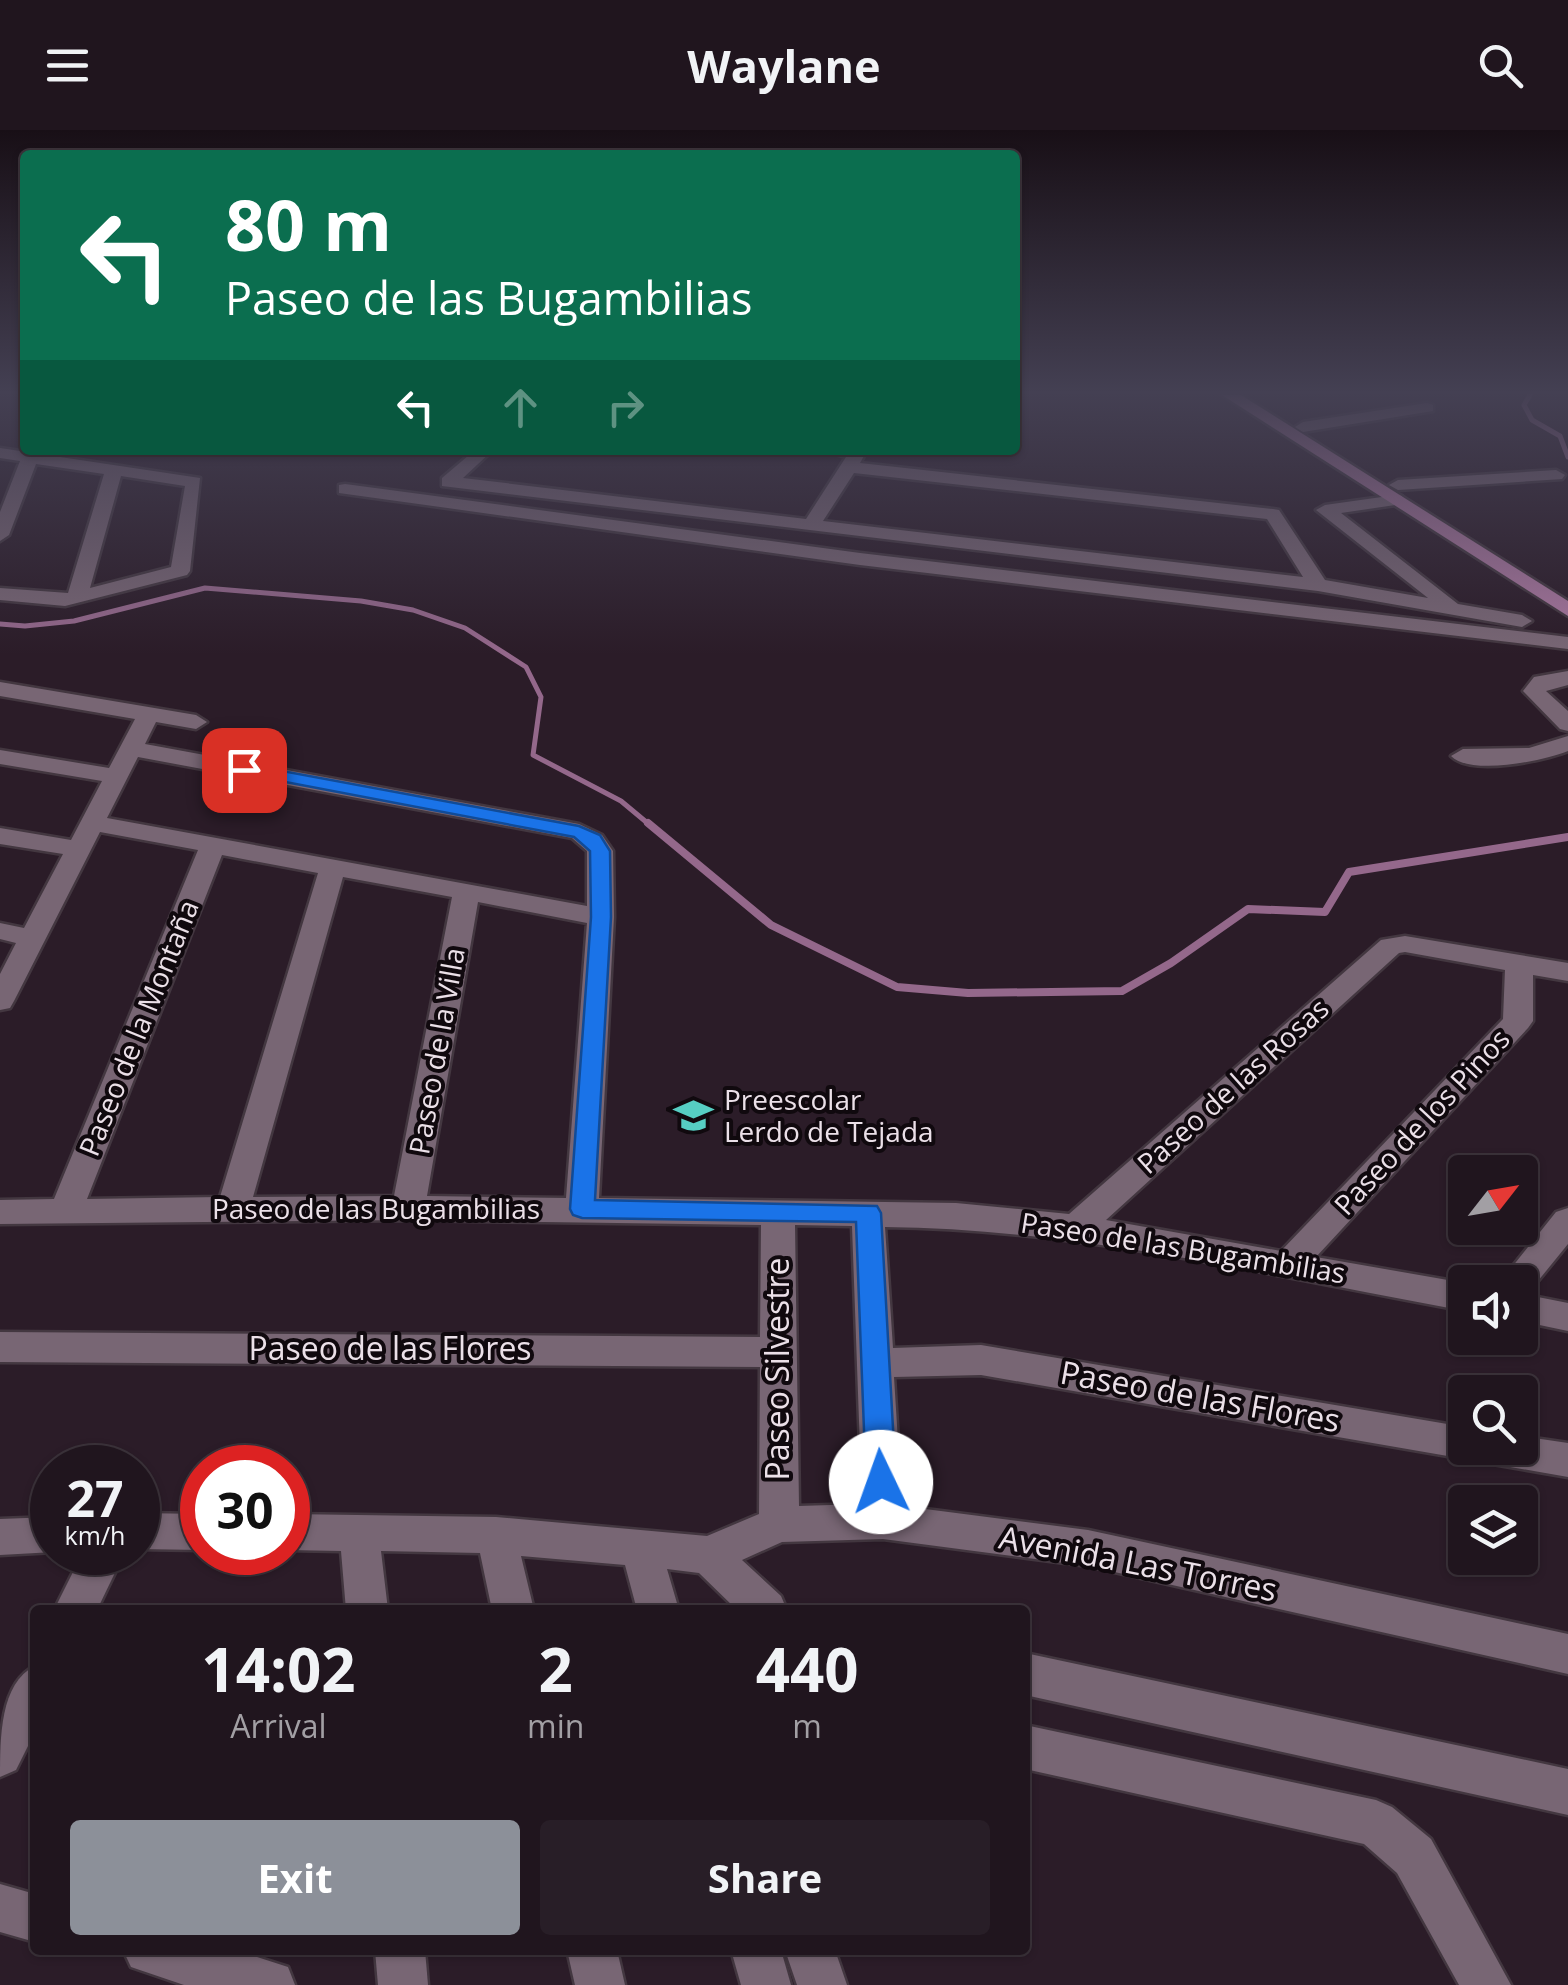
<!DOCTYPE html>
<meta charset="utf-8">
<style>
body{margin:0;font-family:"Open Sans",sans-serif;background:#281e27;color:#f1f3f6;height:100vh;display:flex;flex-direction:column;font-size:38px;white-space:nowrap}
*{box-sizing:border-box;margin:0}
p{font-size:32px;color:#a29fa4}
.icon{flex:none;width:55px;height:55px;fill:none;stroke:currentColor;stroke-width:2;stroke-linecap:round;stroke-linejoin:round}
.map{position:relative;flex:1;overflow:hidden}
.sheet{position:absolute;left:30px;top:1475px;width:1000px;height:350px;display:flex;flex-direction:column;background:#20151e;border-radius:10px;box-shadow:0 2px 8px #0004,0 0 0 2px #3d343c}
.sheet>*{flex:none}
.guide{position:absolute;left:20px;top:20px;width:1000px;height:305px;border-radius:10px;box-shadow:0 2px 8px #0004,0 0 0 2px #3d343c;background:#0b6e4f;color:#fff;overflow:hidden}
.needle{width:65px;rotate:59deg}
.buttons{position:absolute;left:1448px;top:1025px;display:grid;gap:20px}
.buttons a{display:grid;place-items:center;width:90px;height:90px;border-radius:10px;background:#20151e;box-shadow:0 2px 8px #0004,0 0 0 2px #3d343c;font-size:50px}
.speed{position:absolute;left:30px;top:1315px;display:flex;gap:20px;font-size:50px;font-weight:700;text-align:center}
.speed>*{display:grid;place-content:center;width:130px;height:130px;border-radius:50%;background:#20151e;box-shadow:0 2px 8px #0004,0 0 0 2px #3d343c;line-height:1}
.speed small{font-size:25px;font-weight:400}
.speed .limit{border:15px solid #d22;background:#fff;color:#111}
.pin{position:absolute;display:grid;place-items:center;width:85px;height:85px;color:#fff;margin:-42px;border-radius:20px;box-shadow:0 5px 15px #0006}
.me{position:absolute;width:110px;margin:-55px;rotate:357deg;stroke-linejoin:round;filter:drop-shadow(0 0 8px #0008)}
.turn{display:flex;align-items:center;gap:35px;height:210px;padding:0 40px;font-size:45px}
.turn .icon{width:130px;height:130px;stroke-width:2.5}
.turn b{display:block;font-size:70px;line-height:85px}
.lanes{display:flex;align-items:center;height:95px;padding:0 40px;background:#0003;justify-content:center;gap:50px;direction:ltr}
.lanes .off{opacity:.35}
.eta{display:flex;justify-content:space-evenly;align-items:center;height:170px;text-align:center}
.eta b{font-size:60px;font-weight:700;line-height:70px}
.primary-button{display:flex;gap:20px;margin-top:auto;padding:20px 40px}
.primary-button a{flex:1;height:115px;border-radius:10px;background:#8c9099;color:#fff;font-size:40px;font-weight:700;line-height:115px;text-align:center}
.primary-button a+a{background:#281e27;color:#f1f3f6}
header{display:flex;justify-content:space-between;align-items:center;height:130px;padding:0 40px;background:#20151e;font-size:45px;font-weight:700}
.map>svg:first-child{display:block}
</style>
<header><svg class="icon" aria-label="menu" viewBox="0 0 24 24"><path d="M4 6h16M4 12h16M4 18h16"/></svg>Waylane<svg class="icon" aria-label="search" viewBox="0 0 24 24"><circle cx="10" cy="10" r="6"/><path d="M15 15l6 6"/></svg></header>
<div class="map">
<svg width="1568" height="1855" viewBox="0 0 1568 1855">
<rect width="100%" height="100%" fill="#2b1c28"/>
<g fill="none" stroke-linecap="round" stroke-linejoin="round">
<g stroke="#94688b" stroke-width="5">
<polyline points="1530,265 1524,275 1532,290 1560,306 1568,327"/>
<polyline points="0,494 25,496 74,491 205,458 361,471 413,480 465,498 526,537 541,567 533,625 621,671 651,696"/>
</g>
<polyline stroke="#94688b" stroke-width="8" points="648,693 771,795 897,857 968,863 1122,861 1171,833 1248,779 1325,782 1349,742 1568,707"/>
<defs>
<g id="minor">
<polygon points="1427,273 1433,275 1433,281 1303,302 1295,297 1303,292"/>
<path d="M0,318L200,348L190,441L187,445L65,476L0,470V458L68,463L104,344L36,334L9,405L0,411V382L20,331L0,328ZM121,346L185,356L171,437L90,458Z"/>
<path d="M475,320H493L463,348L806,389L846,327L822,320H863L865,324L860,333L1273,379L1279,380L1325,450L1428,468L1316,380L1325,375L1396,365L1402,366V374L1341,383L1458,474L1522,485L1532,491L1522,497L1318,461L442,356V348ZM854,343L1267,389L1303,447L823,391Z"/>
<polygon points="1556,340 1565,345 1562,349 1398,360 1389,355 1398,350"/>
<polygon points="345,354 860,423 1568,507 1568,519 860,435 339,363 339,355"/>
<polygon points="1568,541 1568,555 1546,561 1568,581 1568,601 1560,599 1523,561 1534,547"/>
<path d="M0,552L196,585L207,592L196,599L156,592L145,614L579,694L602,705L613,721L614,787L599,1068L956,1073L1069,1084L1381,810L1405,806L1568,833V851L1533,845V891L1528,898L1316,1127L1465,1153V1181C1273,1146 1081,1099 885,1097L893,1218L981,1215L1465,1297V1318H1520V1306L1568,1313V1347L1493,1334L1477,1325L1465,1329L981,1245L894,1247L902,1376L1088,1400L1568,1504V1544L1088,1436L883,1409L782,1412L742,1430L781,1466L787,1480H737L699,1443L667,1439L679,1480H637L625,1435L521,1426L534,1480H492L480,1423L381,1421L388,1480H346L341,1421L288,1420V1384L496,1387L707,1406L759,1384L760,1237L0,1232V1202L760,1207L761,1095L408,1090L0,1094V1070L54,1069L198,720L100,702L14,871L10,878L0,880V844L16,813L0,809V793L24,798L63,724L0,714V698L71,710L102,651L0,634V620L109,638L135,589L0,566ZM138,627L572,708L587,721V776L107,688ZM222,725L318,743L220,1067L87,1069ZM343,747L452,767L394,1066L253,1067ZM478,772L587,793L566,1068L427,1066ZM1405,822L1505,840L1503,889L1281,1121L1106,1090L1399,823ZM795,1095L852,1096L862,1374L799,1376Z"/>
<path d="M1568,606V621C1543,631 1471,646 1451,626L1463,619L1529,618Z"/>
<polygon points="1568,1078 1568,1114 1529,1162 1523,1164 1568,1173 1568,1201 1520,1191 1520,1152 1500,1152 1556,1082"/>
<polygon points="138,1383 202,1384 202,1420 138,1419"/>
<polygon points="52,1387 54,1422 0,1425 0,1389"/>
<polygon points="83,1422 125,1422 97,1480 54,1480"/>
<polygon points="1025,1523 1568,1639 1568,1685 1025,1565"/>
<path d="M35,1536V1602L16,1640L0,1647C0,1608 0,1553 35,1536Z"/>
<polygon points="1025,1595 1376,1670 1392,1677 1431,1709 1511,1855 1459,1855 1397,1743 1364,1714 1025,1639"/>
<polygon points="0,1754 35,1764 35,1812 0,1802"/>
<polygon points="123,1820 235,1820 288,1837 295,1855 184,1855 131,1837"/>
<polygon points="375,1820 425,1820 428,1855 378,1855"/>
<polygon points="567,1820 617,1820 625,1855 575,1855"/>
<polygon points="731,1820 781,1820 791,1855 741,1855"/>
<polygon points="785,1820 835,1820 847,1855 797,1855"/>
</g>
<polygon id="major" points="1222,265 1241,265 1568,471 1568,486"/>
</defs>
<use href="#minor" stroke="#433740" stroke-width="5"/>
<use href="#major" stroke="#433740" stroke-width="5"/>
<use href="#minor" fill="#786674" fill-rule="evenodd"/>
<use href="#major" fill="#a7769d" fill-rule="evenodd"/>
</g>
<linearGradient id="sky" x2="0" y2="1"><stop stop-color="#180f16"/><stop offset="0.5" stop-color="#444053"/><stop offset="1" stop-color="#444053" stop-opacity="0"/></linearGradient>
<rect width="1568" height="525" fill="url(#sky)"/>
<polygon fill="#1a73e8" stroke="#114b97" stroke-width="2.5" points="244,634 579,696 600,705 610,721 611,787 595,1070 877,1076 881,1083 896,1352 891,1361 881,1364 870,1361 866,1352 856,1092 582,1088 573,1085 570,1079 591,787 590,721 574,707 238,643 238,636"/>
<defs>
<symbol id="school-bare" viewBox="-9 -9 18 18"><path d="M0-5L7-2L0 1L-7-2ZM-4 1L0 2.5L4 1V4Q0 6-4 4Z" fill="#56cec3" stroke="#10090e" stroke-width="2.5" paint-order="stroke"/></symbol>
</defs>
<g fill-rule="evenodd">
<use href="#school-bare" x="666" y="958" width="55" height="55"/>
</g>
<g text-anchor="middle" stroke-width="8" stroke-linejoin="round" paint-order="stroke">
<g font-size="28" fill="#ebe0e8" stroke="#10090e">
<text transform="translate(139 898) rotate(-68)" y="10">Paseo de la Montaña</text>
<text transform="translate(437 921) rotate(-80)" y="10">Paseo de la Villa</text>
<text transform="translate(1233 956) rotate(-42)" y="10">Paseo de las Rosas</text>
<text transform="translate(1422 992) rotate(-47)" y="10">Paseo de los Pinos</text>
<text x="376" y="1089">Paseo de las Bugambilias</text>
<text transform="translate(1183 1118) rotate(9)" y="10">Paseo de las Bugambilias</text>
</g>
<g font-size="28" fill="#ebe0e8" stroke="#10090e" text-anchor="start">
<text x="724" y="980">Preescolar<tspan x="724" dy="32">Lerdo de Tejada</tspan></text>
</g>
<g font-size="32" fill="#ebe0e8" stroke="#10090e">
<text x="390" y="1230">Paseo de las Flores</text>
<text transform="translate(778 1239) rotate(-90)" y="11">Paseo Silvestre</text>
<text transform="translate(1200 1267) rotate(10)" y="11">Paseo de las Flores</text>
<text transform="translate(1138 1434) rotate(11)" y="11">Avenida Las Torres</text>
</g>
</g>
</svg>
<div class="buttons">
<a><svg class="needle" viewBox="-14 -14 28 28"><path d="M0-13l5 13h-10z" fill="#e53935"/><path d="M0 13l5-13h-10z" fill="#a29fa4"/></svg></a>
<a><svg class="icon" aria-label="sound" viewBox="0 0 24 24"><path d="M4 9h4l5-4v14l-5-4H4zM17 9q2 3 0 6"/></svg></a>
<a><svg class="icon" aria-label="search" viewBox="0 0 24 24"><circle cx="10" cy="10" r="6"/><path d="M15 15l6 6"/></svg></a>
<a><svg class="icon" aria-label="layers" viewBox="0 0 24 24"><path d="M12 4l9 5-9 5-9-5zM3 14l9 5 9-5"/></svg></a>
</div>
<div class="speed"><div>27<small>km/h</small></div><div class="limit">30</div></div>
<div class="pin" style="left:244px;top:640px;background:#d93025"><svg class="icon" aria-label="arrive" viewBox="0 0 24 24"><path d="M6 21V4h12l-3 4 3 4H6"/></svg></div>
<svg class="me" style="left:881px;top:1352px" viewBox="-20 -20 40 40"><circle r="19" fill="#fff"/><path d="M0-13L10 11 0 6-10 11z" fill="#1a73e8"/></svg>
<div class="guide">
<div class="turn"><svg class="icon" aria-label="left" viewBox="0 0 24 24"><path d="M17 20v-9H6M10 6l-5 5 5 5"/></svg><div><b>80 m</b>Paseo de las Bugambilias</div></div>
<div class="lanes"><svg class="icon" aria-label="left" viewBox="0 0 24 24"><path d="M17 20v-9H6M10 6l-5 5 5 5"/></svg><svg class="icon off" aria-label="ahead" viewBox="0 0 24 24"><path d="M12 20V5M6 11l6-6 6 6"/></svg><svg class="icon off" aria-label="right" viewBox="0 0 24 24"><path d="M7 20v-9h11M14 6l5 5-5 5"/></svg></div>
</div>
<section class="sheet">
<div class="eta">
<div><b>14:02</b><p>Arrival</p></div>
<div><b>2</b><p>min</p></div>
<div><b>440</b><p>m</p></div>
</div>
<div class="primary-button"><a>Exit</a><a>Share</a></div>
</section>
</div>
